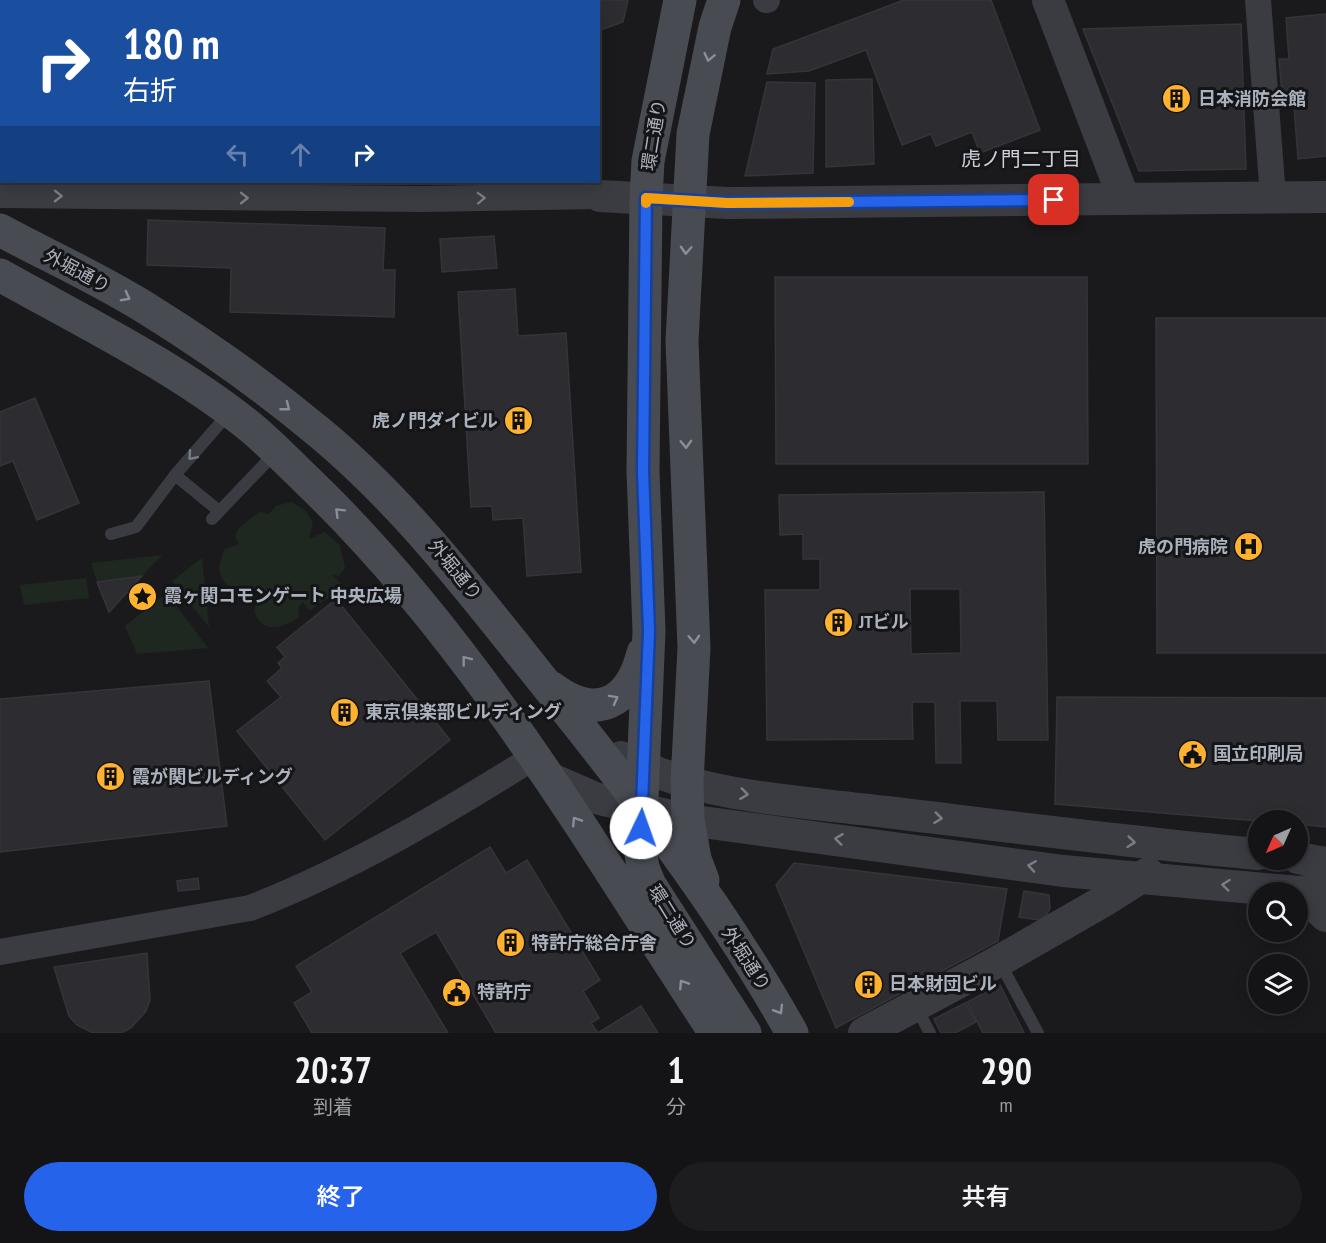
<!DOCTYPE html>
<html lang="ja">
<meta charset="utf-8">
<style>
body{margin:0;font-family:"PT Sans Narrow","Noto Sans JP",sans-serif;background:#1d1d1f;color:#f1f3f6;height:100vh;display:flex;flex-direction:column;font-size:22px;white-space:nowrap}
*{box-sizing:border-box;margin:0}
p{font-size:20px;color:#9d9ea1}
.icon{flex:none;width:33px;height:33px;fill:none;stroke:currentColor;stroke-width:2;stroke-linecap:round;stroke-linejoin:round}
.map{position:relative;height:1033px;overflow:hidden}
.details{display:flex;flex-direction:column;background:#141416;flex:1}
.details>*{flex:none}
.top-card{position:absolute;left:0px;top:0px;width:600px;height:183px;box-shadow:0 3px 15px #0003,0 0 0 2px #333335;background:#1a4fa0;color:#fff;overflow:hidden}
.needle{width:39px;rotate:225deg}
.buttons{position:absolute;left:1248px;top:810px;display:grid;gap:12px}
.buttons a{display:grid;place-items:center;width:60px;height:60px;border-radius:50%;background:#141416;box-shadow:0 3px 15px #0003,0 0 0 2px #333335;font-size:30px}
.pin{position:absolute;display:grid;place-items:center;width:51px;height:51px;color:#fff;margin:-26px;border-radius:12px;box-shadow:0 3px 9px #0006}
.me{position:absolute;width:66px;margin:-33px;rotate:3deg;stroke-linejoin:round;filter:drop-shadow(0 0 4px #0008)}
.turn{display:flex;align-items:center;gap:21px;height:126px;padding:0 24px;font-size:27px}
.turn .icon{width:78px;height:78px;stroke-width:2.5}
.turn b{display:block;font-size:42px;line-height:51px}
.lanes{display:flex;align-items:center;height:57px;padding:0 24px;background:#0003;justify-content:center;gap:30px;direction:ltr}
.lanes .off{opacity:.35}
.eta{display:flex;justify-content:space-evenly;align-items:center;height:102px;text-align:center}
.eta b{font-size:36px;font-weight:600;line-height:42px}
.primary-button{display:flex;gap:12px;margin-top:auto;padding:12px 24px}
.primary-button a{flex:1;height:69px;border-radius:36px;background:#2563eb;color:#fff;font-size:24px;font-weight:600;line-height:69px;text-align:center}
.primary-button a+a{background:#1d1d1f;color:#f1f3f6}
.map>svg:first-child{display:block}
</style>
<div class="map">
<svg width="1326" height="1033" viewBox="0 0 1326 1033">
<rect width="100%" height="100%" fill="#1a1a1d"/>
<g fill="#1f2820">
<path d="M291,502L305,510L313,522L309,539L325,532L340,545L345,568L339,576L332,575L340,583L339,590C330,598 319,602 310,611L303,602L299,606L298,618C281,629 261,634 254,610L261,594L227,585C216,573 219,563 225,549L239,544L235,537C238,525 250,519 260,512L269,514L276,506Z"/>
<polygon points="162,555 142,576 97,582 91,563"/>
<polygon points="202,558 209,627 172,581"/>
<polygon points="86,578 89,598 24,605 20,585"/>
<polygon points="167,593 208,648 137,654 125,626"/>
</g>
<g fill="#2d2d31" stroke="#343439" stroke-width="1.5" fill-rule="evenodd">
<polygon points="32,0 159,0 158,2"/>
<polygon points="211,0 330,0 331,2 212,2"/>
<polygon points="352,0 488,0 489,2 352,2"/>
<polygon points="554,0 628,0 623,22 598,31 598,2"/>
<polygon points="904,0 991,0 1040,130 980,153 972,132 936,146 931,134 902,145 866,50 809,71 767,74 773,49"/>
<polygon points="0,12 2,12 0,106"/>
<polygon points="1326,14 1326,156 1298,159 1294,106 1283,107 1279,59 1289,59 1286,18"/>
<polygon points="1241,24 1246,169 1139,171 1083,29"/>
<polygon points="872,79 874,164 826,167 826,80"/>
<polygon points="767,82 815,83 813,173 745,176"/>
<polygon points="148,220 385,228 383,270 395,270 394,317 230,312 231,268 147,265"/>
<polygon points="494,236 497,268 442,272 440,239"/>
<polygon points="775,277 1087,277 1088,464 776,464"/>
<polygon points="515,289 518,336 566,333 581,572 527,576 523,518 493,520 492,506 471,507 458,292"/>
<polygon points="1156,318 1326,318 1326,653 1157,653"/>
<polygon points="35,398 79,503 37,520 13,461 0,466 0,412"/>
<path d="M1044,492L1048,740H998L997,701H960L961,763H936L935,702H912L913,739L767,740L765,590H820V559H803V534L780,535L779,495ZM910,589H960L961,653L911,654Z"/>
<polygon points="142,576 109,612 97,582"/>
<polygon points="336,599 450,740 325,840 237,731 281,697 267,681 282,668 278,663 285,657 277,647"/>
<polygon points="209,681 227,826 0,852 0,699"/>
<polygon points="1057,697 1326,698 1326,827 1298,824 1298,820 1258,821 1055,804"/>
<polygon points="490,847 506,873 527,860 600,980 583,991 599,1018 591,1023 598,1033 641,1006 658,1033 496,1033 436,932 400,953 448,1033 312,1033 294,1003 312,992 296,966"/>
<polygon points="794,863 1007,889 998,941 836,1028 776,885"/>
<polygon points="198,878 199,889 178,891 177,881"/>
<polygon points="1024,891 1049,895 1050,908 1046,916 1039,920 1019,917"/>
<polygon points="147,953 150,1000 146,1011 131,1028 121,1033 93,1033 77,1025 69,1016 54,967"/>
<polygon points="1000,985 1024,1033 983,1033 967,1002"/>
<polygon points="965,1003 976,1022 955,1033 941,1033 934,1019"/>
</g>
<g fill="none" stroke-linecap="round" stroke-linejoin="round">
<g stroke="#3b3c42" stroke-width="12">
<polyline points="175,475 219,511"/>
<polyline points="212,519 276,452"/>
<polyline points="111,534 136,527 175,475 229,413"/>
<polyline points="999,961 1038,1033"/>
<polyline points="915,1005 930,1033"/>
</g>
<g stroke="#3b3c42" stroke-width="26">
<polyline points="519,0 520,2"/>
<polyline points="766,0 767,0"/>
<polyline points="1258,0 1273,197"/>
<polyline points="0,195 423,199 600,196"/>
<path d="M0,952L250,908C351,869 443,814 534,757"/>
</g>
<g stroke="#3b3c42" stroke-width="32">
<polyline points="1048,0 1124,199"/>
<polyline points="600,196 727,203 1326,197"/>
<path d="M621,757C702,798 798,801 887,812C1011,827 1134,843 1258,854"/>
<polyline points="549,778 595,798 688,820 1063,871 1299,892 1326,888"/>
<polyline points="1298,858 1326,863"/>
<polyline points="1299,892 1326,916"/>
<polyline points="864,1033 999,961 1107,899 1148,873"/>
</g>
<g stroke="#484b52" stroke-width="33">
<polyline points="680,0 648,161 646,198 643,471 649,631 640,847 643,868 650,885 745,1033"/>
<path d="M0,230C50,257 104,281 152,312C210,348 267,389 320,433C403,502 468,587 536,672C628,786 720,904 792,1033"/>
<path d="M0,275C84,322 180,369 254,430C277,450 298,472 320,493C480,651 592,846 715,1033"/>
<path d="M552,688C596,721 630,704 643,653"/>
<polyline points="703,880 695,859 688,820 687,782 694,648 682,341 693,134 715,27 724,0"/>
</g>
</g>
<defs><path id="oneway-chevron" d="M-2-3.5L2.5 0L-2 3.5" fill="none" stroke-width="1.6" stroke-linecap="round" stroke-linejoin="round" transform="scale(1.5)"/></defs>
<g stroke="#898e98">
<use href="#oneway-chevron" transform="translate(709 57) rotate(102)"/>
<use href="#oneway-chevron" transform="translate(686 250) rotate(93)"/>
<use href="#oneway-chevron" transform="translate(126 297) rotate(28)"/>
<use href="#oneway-chevron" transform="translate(286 407) rotate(38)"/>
<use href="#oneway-chevron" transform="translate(686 444) rotate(88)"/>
<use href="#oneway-chevron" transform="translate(339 512) rotate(-135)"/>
<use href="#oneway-chevron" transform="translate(694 639) rotate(87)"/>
<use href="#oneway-chevron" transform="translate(466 660) rotate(-128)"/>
<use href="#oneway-chevron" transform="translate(614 699) rotate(-29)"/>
<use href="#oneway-chevron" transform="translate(576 821) rotate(-123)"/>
<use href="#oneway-chevron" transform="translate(683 984) rotate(-123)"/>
<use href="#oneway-chevron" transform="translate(779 1010) rotate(59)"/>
</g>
<g stroke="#797d86">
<use href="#oneway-chevron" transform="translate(58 196) rotate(1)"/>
<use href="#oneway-chevron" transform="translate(244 198)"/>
<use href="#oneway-chevron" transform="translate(481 198) rotate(-2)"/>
<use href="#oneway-chevron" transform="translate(192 456) rotate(131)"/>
<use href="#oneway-chevron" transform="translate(744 794) rotate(7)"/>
<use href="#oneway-chevron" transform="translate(938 818) rotate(7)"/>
<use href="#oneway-chevron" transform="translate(839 839) rotate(-173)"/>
<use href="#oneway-chevron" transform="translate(1131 842) rotate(6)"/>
<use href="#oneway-chevron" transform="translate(1032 866) rotate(-171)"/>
<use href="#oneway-chevron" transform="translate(1226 885) rotate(-174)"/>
</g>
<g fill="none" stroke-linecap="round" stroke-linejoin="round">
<defs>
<polyline id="route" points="641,828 649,631 643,471 646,198 727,203 1054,200"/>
</defs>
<use href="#route" stroke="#184099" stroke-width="15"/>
<use href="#route" stroke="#2563eb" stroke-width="10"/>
<polyline stroke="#f59e0b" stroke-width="10" points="646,203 646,198 727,203 849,202"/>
</g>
<defs>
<symbol id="building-disc" viewBox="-11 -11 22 22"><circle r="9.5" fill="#ffb130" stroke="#151518"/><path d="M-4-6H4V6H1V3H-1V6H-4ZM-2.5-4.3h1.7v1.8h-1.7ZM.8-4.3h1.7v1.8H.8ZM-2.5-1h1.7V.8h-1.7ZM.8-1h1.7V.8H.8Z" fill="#111"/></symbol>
<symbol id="hospital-disc" viewBox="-11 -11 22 22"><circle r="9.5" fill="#ffb130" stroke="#151518"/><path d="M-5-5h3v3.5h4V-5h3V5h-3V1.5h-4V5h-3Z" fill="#111"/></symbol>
<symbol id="sight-disc" viewBox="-11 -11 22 22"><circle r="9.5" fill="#ffb130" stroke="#151518"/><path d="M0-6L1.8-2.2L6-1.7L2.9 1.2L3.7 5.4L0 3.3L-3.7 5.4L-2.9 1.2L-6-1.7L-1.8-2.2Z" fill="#111"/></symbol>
<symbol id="civic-disc" viewBox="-11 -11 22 22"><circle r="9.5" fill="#ffb130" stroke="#151518"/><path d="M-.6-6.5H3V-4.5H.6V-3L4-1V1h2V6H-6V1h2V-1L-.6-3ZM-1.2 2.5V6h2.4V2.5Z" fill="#111"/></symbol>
</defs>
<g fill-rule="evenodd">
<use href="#building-disc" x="1160" y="82" width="33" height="33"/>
<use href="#building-disc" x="502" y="404" width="33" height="33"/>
<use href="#hospital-disc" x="1232" y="530" width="33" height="33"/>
<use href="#sight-disc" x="126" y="580" width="33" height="33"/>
<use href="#building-disc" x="822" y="606" width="33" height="33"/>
<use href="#building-disc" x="328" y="696" width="33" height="33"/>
<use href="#civic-disc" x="1176" y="738" width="33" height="33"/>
<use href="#building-disc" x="94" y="760" width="33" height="33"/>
<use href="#building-disc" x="494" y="926" width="33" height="33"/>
<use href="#building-disc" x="852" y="968" width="33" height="33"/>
<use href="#civic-disc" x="440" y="976" width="33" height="33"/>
</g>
<g text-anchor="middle" stroke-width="6" stroke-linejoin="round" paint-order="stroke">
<g font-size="18" font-weight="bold" fill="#acb2bd" stroke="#151518" text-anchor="start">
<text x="1198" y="105">日本消防会館</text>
<text x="498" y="427" text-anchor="end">虎ノ門ダイビル</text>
<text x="1228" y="553" text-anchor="end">虎の門病院</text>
<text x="164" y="602">霞ヶ関コモンゲート 中央広場</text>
<text x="859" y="628">JTビル</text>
<text x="365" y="718">東京倶楽部ビルディング</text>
<text x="1213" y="760">国立印刷局</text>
<text x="132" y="783">霞が関ビルディング</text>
<text x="531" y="949">特許庁総合庁舎</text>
<text x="889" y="990">日本財団ビル</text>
<text x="477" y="998">特許庁</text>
</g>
<g font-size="18" fill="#acb2bd" stroke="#151518">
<text transform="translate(654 135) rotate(-81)" y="6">環二通り</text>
<text transform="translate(77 271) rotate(28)" y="6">外堀通り</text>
<text transform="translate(455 570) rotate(51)" y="6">外堀通り</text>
<text transform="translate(672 917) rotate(58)" y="6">環二通り</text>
<text transform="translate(746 959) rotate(57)" y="6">外堀通り</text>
</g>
<g font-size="20" fill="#cdd1d9" stroke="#151518">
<text x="1021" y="166">虎ノ門二丁目</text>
</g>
</g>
</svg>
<div class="buttons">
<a><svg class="needle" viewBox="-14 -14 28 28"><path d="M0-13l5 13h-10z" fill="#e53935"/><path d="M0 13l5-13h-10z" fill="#9d9ea1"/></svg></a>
<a><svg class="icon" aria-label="search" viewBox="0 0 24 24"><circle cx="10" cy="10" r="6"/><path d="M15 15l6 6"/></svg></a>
<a><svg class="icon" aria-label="layers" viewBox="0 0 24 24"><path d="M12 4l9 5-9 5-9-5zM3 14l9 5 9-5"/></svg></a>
</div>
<div class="pin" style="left:1054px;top:200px;background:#d93025"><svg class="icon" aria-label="arrive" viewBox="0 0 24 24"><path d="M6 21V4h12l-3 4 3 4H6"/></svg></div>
<svg class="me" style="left:641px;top:828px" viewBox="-20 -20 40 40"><circle r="19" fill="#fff"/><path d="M0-13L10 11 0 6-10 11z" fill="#2563eb"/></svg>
<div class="top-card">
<div class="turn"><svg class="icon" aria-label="right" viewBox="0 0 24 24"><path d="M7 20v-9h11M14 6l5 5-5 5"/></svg><div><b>180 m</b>右折</div></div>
<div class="lanes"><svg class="icon off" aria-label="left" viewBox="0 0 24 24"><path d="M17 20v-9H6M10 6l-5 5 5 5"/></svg><svg class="icon off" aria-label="ahead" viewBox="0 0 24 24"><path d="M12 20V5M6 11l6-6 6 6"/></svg><svg class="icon" aria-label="right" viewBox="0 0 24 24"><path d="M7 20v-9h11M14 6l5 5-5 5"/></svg></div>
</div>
</div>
<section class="details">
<div class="eta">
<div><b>20:37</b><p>到着</p></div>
<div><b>1</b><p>分</p></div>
<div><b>290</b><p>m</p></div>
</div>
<div class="primary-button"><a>終了</a><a>共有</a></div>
</section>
